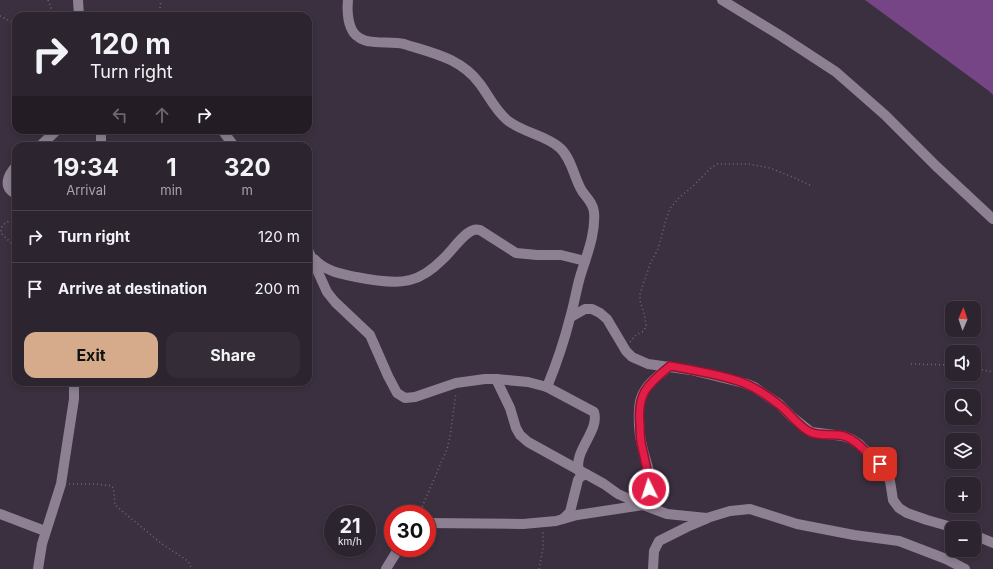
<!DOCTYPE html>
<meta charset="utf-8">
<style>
body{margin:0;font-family:Inter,sans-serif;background:#342c37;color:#f1f3f6;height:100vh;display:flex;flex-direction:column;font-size:15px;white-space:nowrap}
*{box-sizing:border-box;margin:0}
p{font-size:13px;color:#a6a4aa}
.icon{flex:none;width:22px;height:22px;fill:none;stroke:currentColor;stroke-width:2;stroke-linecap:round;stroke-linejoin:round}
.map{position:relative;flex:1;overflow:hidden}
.side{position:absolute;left:12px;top:142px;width:300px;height:244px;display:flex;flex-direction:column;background:#2c242f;border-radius:12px;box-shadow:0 2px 6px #0003,0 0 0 1px #48414b}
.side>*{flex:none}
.guide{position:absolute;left:12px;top:12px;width:300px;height:122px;border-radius:12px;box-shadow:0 2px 6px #0003,0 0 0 1px #48414b;background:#2c242f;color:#f1f3f6;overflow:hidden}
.needle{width:26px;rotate:2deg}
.buttons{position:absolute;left:945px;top:301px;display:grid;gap:8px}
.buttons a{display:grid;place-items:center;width:36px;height:36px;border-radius:8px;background:#2c242f;box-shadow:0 2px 6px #0003,0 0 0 1px #48414b;font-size:20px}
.speed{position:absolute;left:324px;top:505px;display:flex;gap:8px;font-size:20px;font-weight:700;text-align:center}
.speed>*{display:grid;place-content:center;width:52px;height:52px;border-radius:50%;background:#2c242f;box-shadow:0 2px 6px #0003,0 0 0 1px #48414b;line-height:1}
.speed small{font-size:10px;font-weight:400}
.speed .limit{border:6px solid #d22;background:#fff;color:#111}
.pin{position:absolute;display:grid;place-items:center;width:34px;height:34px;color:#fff;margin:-17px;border-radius:8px;box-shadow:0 2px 6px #0006}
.me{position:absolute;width:44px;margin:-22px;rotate:356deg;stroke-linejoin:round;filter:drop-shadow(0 0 3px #0008)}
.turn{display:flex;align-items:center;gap:14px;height:84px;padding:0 12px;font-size:18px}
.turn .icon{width:52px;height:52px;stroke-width:2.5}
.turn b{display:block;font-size:28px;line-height:34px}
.lanes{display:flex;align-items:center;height:38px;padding:0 12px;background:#0003;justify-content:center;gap:20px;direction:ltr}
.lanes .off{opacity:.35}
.eta{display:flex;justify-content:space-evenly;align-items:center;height:68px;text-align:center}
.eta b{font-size:24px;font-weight:700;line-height:28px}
.button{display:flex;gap:8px;margin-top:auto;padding:8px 12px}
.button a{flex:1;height:46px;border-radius:12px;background:#d6ab8b;color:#111;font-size:16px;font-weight:700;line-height:46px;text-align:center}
.button a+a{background:#342c37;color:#f1f3f6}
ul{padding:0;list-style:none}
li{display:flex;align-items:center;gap:12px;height:52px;padding:0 12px;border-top:1px solid #48414b}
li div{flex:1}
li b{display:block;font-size:15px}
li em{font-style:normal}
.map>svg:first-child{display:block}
</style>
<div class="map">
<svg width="993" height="569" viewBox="0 0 993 569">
<rect width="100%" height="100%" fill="#3b303f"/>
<polygon fill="#754585" points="865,0 993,0 993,95 989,91"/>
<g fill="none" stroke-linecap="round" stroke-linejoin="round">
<g stroke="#726876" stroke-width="1.5" stroke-dasharray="1 3" stroke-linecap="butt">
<polyline points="48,0 54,16"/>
<polyline points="0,16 16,24"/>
<polyline points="159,16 161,0"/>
<path d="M16,219C8,221 0,224 1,233L16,248"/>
<polyline points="630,342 636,335 644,331 646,325 644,313 640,301 640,294 650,264 658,249 667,216 671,207 680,197 691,188 711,168 717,164 748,164 770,168 795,178 812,186"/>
<polyline points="911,364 952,365"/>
<polyline points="974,368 993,372"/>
<path d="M69,484H97L112,486C115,491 114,499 115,505L162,544L188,561L192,569"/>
<polyline points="419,514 447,449 450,437 456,393"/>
<polyline points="539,569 543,548 543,531"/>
</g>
<g stroke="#8d8092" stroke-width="10">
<polyline points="78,0 79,16"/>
<path d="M348,0C347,10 347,18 351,28C359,48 386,40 404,44C432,53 461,58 480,84C489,96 495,110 507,120C523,133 546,135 560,148C572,159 574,178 582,191C587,198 593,203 594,212C596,234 586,257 580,277C576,291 574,305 570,318C564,342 556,365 547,387"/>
<polyline points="722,0 781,36 836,72 885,115 936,166 993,219"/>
<polyline points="101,130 101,146"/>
<polyline points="222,130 234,146"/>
<polyline points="40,146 57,130"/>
<path d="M16,166C8,175 2,187 16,194"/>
<path d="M308,250L327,292L335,302L370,335L388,376L397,393L405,398L415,397L456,383L485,379H496L528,382L547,387L594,412C600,431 573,451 579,471"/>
<path d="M314,259C325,271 341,274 356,277C371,280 395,284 410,280C423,277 434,268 443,259C451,252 464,232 474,230C476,229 478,230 480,230L516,253L537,255H561L585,261"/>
<polyline points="571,317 585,309 592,309 600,313 607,319 626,351 632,357 648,364 691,370 744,383 754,387 779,404 792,417 811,432 843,436 851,439 859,444 884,469 890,481 893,500 899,508 907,513 927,520 955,528"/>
<polyline points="496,379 510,408 516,428 520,435 528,442 604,484 618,494 643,505 667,514 707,518 730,511 750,509 797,524 854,535 899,541 946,559 965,569"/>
<polyline points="0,514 45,531"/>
<polyline points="563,519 570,512 578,480 580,477 586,474"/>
<path d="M427,523L523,524L556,521L577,515L643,505C645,500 648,494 649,488C652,474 645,460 642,446C639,434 637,410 641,398C646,384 659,375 670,366"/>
<polyline points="974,535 993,543"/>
<polyline points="38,569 42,544 61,484 74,399 74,382"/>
<polyline points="386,569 399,548"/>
<polyline points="653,569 654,551 659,541 687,527 706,519"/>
</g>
</g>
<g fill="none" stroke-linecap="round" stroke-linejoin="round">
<defs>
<path id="route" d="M649,489C649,474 645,461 642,447C640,440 640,432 640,425C637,394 646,386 670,366C693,370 723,375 744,383C756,388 768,396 778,404C788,411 799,427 810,432C820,437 833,433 844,436C859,441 867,455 880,464"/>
</defs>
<use href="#route" stroke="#92132f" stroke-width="10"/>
<use href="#route" stroke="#e11d48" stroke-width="7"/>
</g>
</svg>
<div class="buttons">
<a><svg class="needle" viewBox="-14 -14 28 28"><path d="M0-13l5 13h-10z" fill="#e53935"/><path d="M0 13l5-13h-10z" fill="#a6a4aa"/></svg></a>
<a><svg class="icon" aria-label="sound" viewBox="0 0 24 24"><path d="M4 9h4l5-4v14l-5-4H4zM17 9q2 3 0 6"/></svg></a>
<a><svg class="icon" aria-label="search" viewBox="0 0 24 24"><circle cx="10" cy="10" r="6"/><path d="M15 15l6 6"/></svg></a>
<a><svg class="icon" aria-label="layers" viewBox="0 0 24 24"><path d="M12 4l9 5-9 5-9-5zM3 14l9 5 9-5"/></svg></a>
<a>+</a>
<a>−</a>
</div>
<div class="speed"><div>21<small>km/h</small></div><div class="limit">30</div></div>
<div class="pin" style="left:880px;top:464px;background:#d93025"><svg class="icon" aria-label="arrive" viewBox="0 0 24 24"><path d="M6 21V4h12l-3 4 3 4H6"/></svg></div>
<svg class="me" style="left:649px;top:489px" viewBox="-20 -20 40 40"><circle r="17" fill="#e11d48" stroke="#fff" stroke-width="3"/><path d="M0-11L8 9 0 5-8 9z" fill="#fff"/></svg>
<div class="guide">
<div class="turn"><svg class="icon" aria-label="right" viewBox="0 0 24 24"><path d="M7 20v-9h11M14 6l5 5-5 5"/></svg><div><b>120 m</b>Turn right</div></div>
<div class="lanes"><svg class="icon off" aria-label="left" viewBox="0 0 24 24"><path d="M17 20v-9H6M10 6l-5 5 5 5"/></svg><svg class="icon off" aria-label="ahead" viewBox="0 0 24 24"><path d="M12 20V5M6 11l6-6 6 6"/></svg><svg class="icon" aria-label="right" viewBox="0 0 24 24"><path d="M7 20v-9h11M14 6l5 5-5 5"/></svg></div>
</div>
<section class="side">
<div class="eta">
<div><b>19:34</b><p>Arrival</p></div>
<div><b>1</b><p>min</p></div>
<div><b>320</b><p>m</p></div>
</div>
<ul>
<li><svg class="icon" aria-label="right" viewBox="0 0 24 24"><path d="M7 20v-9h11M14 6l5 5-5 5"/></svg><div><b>Turn right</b></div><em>120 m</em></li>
<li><svg class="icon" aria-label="arrive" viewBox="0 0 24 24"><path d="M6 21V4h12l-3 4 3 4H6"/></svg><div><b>Arrive at destination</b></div><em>200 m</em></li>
</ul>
<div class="button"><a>Exit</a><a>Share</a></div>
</section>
</div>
